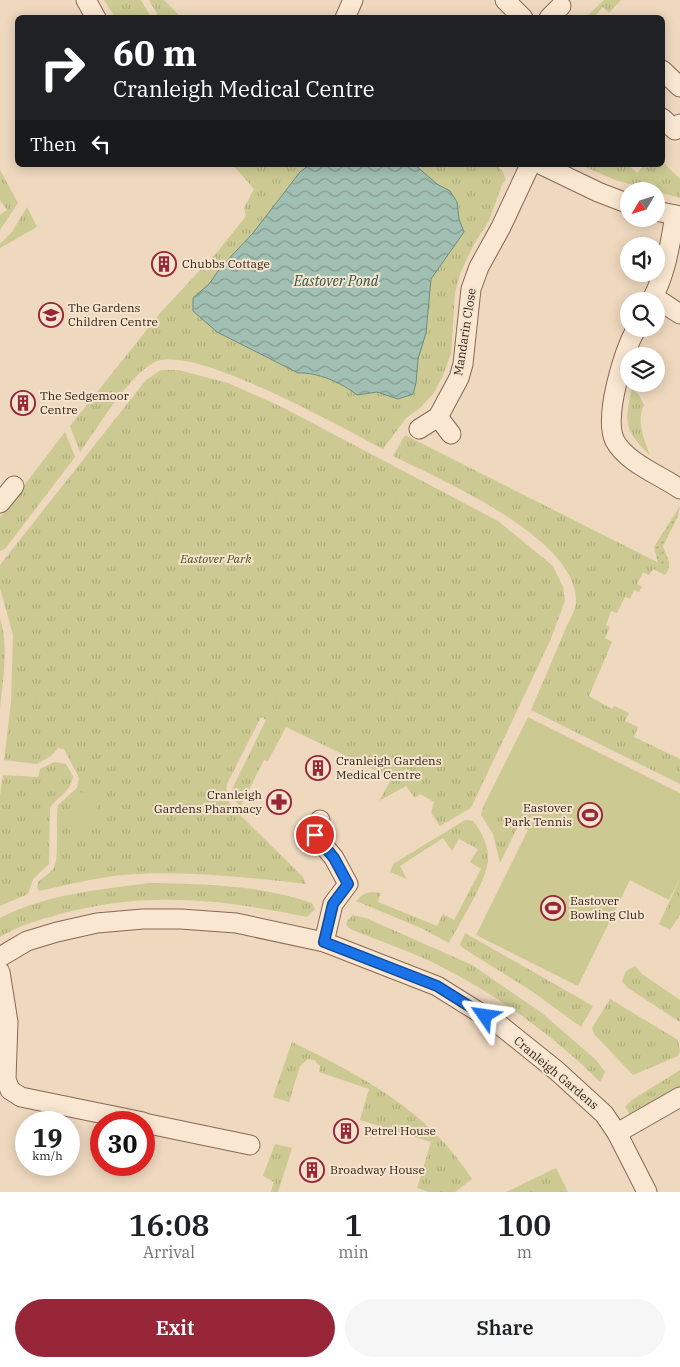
<!DOCTYPE html>
<style>
body{margin:0;font-family:"IBM Plex Serif",serif;background:#f6f6f6;color:#202124;height:100vh;display:flex;flex-direction:column;font-size:19px;white-space:nowrap}
*{box-sizing:border-box;margin:0}
p{font-size:16px;color:#757577}
.icon{flex:none;width:28px;height:28px;fill:none;stroke:currentColor;stroke-width:2;stroke-linecap:round;stroke-linejoin:round}
.map{position:relative;height:1192px;overflow:hidden}
.panel{display:flex;flex-direction:column;background:#fff;flex:1}
.panel>*{flex:none}
.top-card{position:absolute;left:15px;top:15px;width:650px;height:152px;border-radius:8px;box-shadow:0 2px 12px #0003;background:#202124;color:#fff;overflow:hidden}
.needle{width:32px;rotate:232deg}
.buttons{position:absolute;left:620px;top:182px;display:grid;gap:10px}
.buttons a{display:grid;place-items:center;width:45px;height:45px;border-radius:50%;background:#fff;box-shadow:0 2px 12px #0003;font-size:25px}
.speed{position:absolute;left:15px;top:1111px;display:flex;gap:10px;font-size:25px;font-weight:700;text-align:center}
.speed>*{display:grid;place-content:center;width:65px;height:65px;border-radius:50%;background:#fff;box-shadow:0 2px 12px #0003;line-height:1}
.speed small{font-size:12px;font-weight:400}
.speed .limit{border:8px solid #d22;background:#fff;color:#111}
.pin{position:absolute;display:grid;place-items:center;width:42px;height:42px;color:#fff;margin:-21px;border:2px solid #fff;border-radius:50%;box-shadow:0 1px 5px #0007}
.me{position:absolute;width:55px;margin:-28px;rotate:302deg;stroke-linejoin:round;filter:drop-shadow(0 0 4px #0008)}
.turn{display:flex;align-items:center;gap:18px;height:105px;padding:0 15px;font-size:22px}
.turn .icon{width:65px;height:65px;stroke-width:2.5}
.turn b{display:block;font-size:35px;line-height:42px}
.then{display:flex;align-items:center;height:48px;padding:0 15px;background:#0003;gap:10px;font-size:19px}
.eta{display:flex;justify-content:space-evenly;align-items:center;height:85px;text-align:center}
.eta b{font-size:30px;font-weight:600;line-height:35px}
.button{display:flex;gap:10px;margin-top:auto;padding:10px 15px}
.button a{flex:1;height:58px;border-radius:30px;background:#962638;color:#fff;font-size:20px;font-weight:600;line-height:58px;text-align:center}
.button a+a{background:#f6f6f6;color:#202124}
.map>svg:first-child{display:block}
</style>
<div class="map">
<svg width="680" height="1192" viewBox="0 0 680 1192">
<defs>
<pattern id="grass-tufts" width="24" height="20" patternUnits="userSpaceOnUse" patternTransform="scale(1.25)"><rect width="24" height="20" fill="#ccca92"/><path d="M3 7l-1-3M5 7V3M7 7l1-3M15 17l-1-3M17 17v-4M19 17l1-3" fill="none" stroke="#b0ad7d"/></pattern>
<pattern id="garden-dots" width="8" height="8" patternUnits="userSpaceOnUse" patternTransform="scale(1.25)"><rect width="8" height="8" fill="#ccca92"/><path d="M2 2h.1M6 6h.1" fill="none" stroke="#b0ad7d" stroke-width="1.8" stroke-linecap="round"/></pattern>
<pattern id="water-waves" width="16" height="10" patternUnits="userSpaceOnUse" patternTransform="scale(1.25)"><rect width="16" height="10" fill="#a1bfb2"/><path d="M0 5q4-4 8 0t8 0" fill="none" stroke="#849b90"/></pattern>
</defs>
<rect width="100%" height="100%" fill="#eed8be"/>
<g fill="url(#grass-tufts)">
<polygon points="104,0 141,0 151,17 115,17"/>
<polygon points="149,0 164,0 181,17 159,17"/>
<polygon points="604,0 621,0 609,13 603,7 594,17 586,17"/>
<polygon points="663,162 680,179 680,198 615,180 581,165 629,165 637,173 644,165 662,165"/>
<path d="M233,165H309L300,172L253,233L221,267L209,284L194,298L217,332L298,373C318,372 342,383 358,395L377,392L398,399L416,383L418,359L426,333L431,279L464,232L459,219L457,202L450,191L437,184L415,165H497L503,172L506,180L502,185L489,221L474,244L460,274L455,293L451,354L443,375L434,393L420,408L406,418L383,449C345,429 192,343 155,362C129,375 98,427 80,452L70,426L161,312L219,250L246,216L244,208L254,189Z"/>
<polygon points="0,170 18,203 0,230 0,215 7,210 0,200"/>
<polygon points="27,207 37,227 0,248 0,244 12,232"/>
<path d="M161,370H178L228,383L282,407L498,521L553,566L563,587L565,601L550,641L471,808L440,826L431,813L434,802L420,794L415,798L406,786L379,801L392,778L286,727L268,761L264,760L240,807L232,796V789L266,720L261,717L227,784L226,797L231,806L303,877L306,884C245,877 183,870 122,875C94,878 66,885 39,891L37,888L38,882C42,878 49,874 53,869C60,860 55,819 58,805L77,788L79,778L64,749L58,748L51,756L37,764L4,760L11,702L13,635L0,588V565L146,380Z"/>
<path d="M632,388L639,395L644,405C636,421 644,439 650,455C624,431 624,422 632,388Z"/>
<polygon points="65,432 75,457 5,549 0,551 0,517"/>
<path d="M405,435L669,568L665,575L653,569L649,575L643,572L637,584L642,587L639,592L634,590L630,599L625,597L617,613L611,611L606,625L610,627L605,638L612,642L589,696L612,709L614,706L629,713L625,721L638,727L634,737L680,759V784L531,710C542,684 554,657 565,630C568,622 576,610 576,602C578,538 441,480 393,456Z"/>
<path d="M0,618C9,646 3,680 0,709Z"/>
<path d="M54,762L66,764L73,776C71,792 58,796 50,808L49,864L33,879L28,894L0,906V796L3,775L38,777L40,769Z"/>
<polygon points="483,807 519,824 500,863 493,834 481,815"/>
<path d="M465,820L473,821C482,832 489,846 488,861C486,882 460,922 449,943L421,928L356,901C364,892 369,891 381,893L378,902L437,926L443,914L454,920L481,869L470,862L478,849L459,839L452,851L443,838L400,866L407,879L390,872L393,864Z"/>
<polygon points="680,879 680,915 670,930 659,924"/>
<path d="M149,883C204,884 260,885 312,903L315,909L307,917C221,899 147,891 60,914C39,920 19,925 0,937V918C46,894 98,890 149,883Z"/>
<path d="M353,915L366,918L472,965L542,1013L596,1060L605,1072L600,1082C555,1037 499,996 442,967C413,952 380,941 350,929L346,925L347,921Z"/>
<polygon points="465,933 593,1006 581,1027 533,992 463,948 460,945"/>
<polygon points="635,966 642,974 680,1000 680,1022 628,988 622,981 626,971"/>
<polygon points="610,999 678,1040 680,1051 678,1056 633,1075 594,1034 592,1028"/>
<path d="M292,1042C362,1076 429,1111 472,1179L455,1192H429L417,1188L431,1142L360,1120L369,1089L319,1072L320,1066L314,1060L308,1059L300,1066L289,1102L273,1097Z"/>
<polygon points="680,1070 680,1088 638,1113 630,1115 625,1107 632,1100"/>
<polygon points="275,1144 292,1148 278,1192 271,1192 274,1182 263,1176"/>
<polygon points="556,1168 568,1192 506,1192"/>
</g>
<polygon fill="url(#garden-dots)" points="680,506 678,516 663,546 669,562 669,568 658,563 654,547"/>
<g fill="#ccca92">
<polygon points="528,717 680,793 680,879 669,900 630,880 578,986 476,935 528,830 483,807"/>
<polygon points="77,792 98,794 95,826 74,825"/>
</g>
<path fill="url(#water-waves)" stroke="#698d7e" d="M309,165H415L437,184L450,191L457,202L459,219L464,232L431,279L426,333L418,359L416,383L413,394L398,399L377,392L357,395C342,383 318,372 298,373L217,332L193,311V298L209,284L221,267L253,233L300,172Z"/>
<g fill="none" stroke-linecap="round" stroke-linejoin="round">
<defs>
<g id="street">
<polyline points="86,0 96,18"/>
<polyline points="505,0 523,18"/>
<polyline points="345,18 353,0"/>
<polyline points="549,18 561,6"/>
<polyline points="662,70 680,87"/>
<polyline points="662,118 675,130 680,124"/>
<polyline points="542,165 598,192 629,204"/>
<polyline points="656,211 680,216"/>
<polyline points="654,297 680,314"/>
<path d="M651,301C666,274 670,245 675,215"/>
<path d="M636,329C624,351 603,417 615,441C627,463 660,475 680,489"/>
<polyline points="438,417 451,434"/>
<polyline points="419,429 438,417 459,378 463,364 471,289 479,267 501,227 530,165"/>
<polyline points="0,503 14,486"/>
<polyline points="320,820 315,835 334,858 348,884 333,904 324,942"/>
<polyline points="0,957 27,941 57,932 97,923 143,919 181,919 236,923 324,942 437,986 501,1026 557,1071 604,1114 617,1133 647,1192"/>
<polyline points="0,972 8,1022 6,1079 10,1090 21,1097 143,1122"/>
<polyline points="144,1123 250,1145"/>
<polyline points="617,1133 680,1097"/>
</g>
</defs>
<use href="#street" stroke="#866856" stroke-width="21"/>
<use href="#street" stroke="#f9e7d1" stroke-width="19"/>
</g>
<g fill="none" stroke-linecap="round" stroke-linejoin="round">
<defs>
<polyline id="route" points="315,835 334,858 348,884 333,904 324,942 437,986 485,1016"/>
</defs>
<use href="#route" stroke="#114b97" stroke-width="12"/>
<use href="#route" stroke="#1a73e8" stroke-width="9"/>
</g>
<defs>
<symbol id="building-ring" viewBox="-11 -11 22 22"><circle r="9.5" fill="#f5e4cd" stroke="#962638" stroke-width="1.5"/><path d="M-4-6H4V6H1V3H-1V6H-4ZM-2.5-4.3h1.7v1.8h-1.7ZM.8-4.3h1.7v1.8H.8ZM-2.5-1h1.7V.8h-1.7ZM.8-1h1.7V.8H.8Z" fill="#962638"/></symbol>
<symbol id="school-ring" viewBox="-11 -11 22 22"><circle r="9.5" fill="#f5e4cd" stroke="#962638" stroke-width="1.5"/><path d="M0-5L7-2L0 1L-7-2ZM-4 1L0 2.5L4 1V4Q0 6-4 4Z" fill="#962638"/></symbol>
<symbol id="pharmacy-ring" viewBox="-11 -11 22 22"><circle r="9.5" fill="#f5e4cd" stroke="#962638" stroke-width="1.5"/><path d="M-2-6h4v4h4v4h-4v4h-4v-4h-4v-4h4Z" fill="#962638"/></symbol>
<symbol id="stadium-ring" viewBox="-11 -11 22 22"><circle r="9.5" fill="#f5e4cd" stroke="#962638" stroke-width="1.5"/><path d="M0-5a6.5 5 0 1 0 0 10a6.5 5 0 1 0 0-10ZM-3.5-1.8h7v3.6h-7Z" fill="#962638"/></symbol>
</defs>
<g fill-rule="evenodd">
<use href="#building-ring" x="150" y="250" width="28" height="28"/>
<use href="#school-ring" x="37" y="301" width="28" height="28"/>
<use href="#building-ring" x="9" y="389" width="28" height="28"/>
<use href="#building-ring" x="304" y="754" width="28" height="28"/>
<use href="#pharmacy-ring" x="265" y="788" width="28" height="28"/>
<use href="#stadium-ring" x="576" y="801" width="28" height="28"/>
<use href="#stadium-ring" x="539" y="894" width="28" height="28"/>
<use href="#building-ring" x="332" y="1117" width="28" height="28"/>
<use href="#building-ring" x="298" y="1156" width="28" height="28"/>
</g>
<g text-anchor="middle" stroke-width="4" stroke-linejoin="round" paint-order="stroke">
<g font-size="12" fill="#35241b" stroke="#f5e4cd" text-anchor="start">
<text x="182" y="268">Chubbs Cottage</text>
<text x="68" y="312">The Gardens<tspan x="68" dy="14">Children Centre</tspan></text>
<text x="40" y="400">The Sedgemoor<tspan x="40" dy="14">Centre</tspan></text>
<text x="336" y="765">Cranleigh Gardens<tspan x="336" dy="14">Medical Centre</tspan></text>
<text x="262" y="799" text-anchor="end">Cranleigh<tspan x="262" dy="14">Gardens Pharmacy</tspan></text>
<text x="572" y="812" text-anchor="end">Eastover<tspan x="572" dy="14">Park Tennis</tspan></text>
<text x="570" y="905">Eastover<tspan x="570" dy="14">Bowling Club</tspan></text>
<text x="364" y="1135">Petrel House</text>
<text x="330" y="1174">Broadway House</text>
</g>
<g font-size="12" fill="#35241b" stroke="#f5e4cd">
<text transform="translate(465 332) rotate(-81)" y="4">Mandarin Close</text>
<text transform="translate(556 1073) rotate(40)" y="4">Cranleigh Gardens</text>
</g>
<g font-size="12" font-style="italic" fill="#4d5222" stroke="#f5e4cd">
<text x="216" y="563">Eastover Park</text>
</g>
<g font-size="14" font-style="italic" fill="#2a554c" stroke="#f5e4cd">
<text x="336" y="286">Eastover Pond</text>
</g>
</g>
</svg>
<div class="buttons">
<a><svg class="needle" viewBox="-14 -14 28 28"><path d="M0-13l5 13h-10z" fill="#e53935"/><path d="M0 13l5-13h-10z" fill="#757577"/></svg></a>
<a><svg class="icon" aria-label="sound" viewBox="0 0 24 24"><path d="M4 9h4l5-4v14l-5-4H4zM17 9q2 3 0 6"/></svg></a>
<a><svg class="icon" aria-label="search" viewBox="0 0 24 24"><circle cx="10" cy="10" r="6"/><path d="M15 15l6 6"/></svg></a>
<a><svg class="icon" aria-label="layers" viewBox="0 0 24 24"><path d="M12 4l9 5-9 5-9-5zM3 14l9 5 9-5"/></svg></a>
</div>
<div class="speed"><div>19<small>km/h</small></div><div class="limit">30</div></div>
<div class="pin" style="left:315px;top:835px;background:#d93025"><svg class="icon" aria-label="arrive" viewBox="0 0 24 24"><path d="M6 21V4h12l-3 4 3 4H6"/></svg></div>
<svg class="me" style="left:485px;top:1016px" viewBox="-20 -20 40 40"><path d="M0-17L14 15 0 8-14 15z" fill="#1a73e8" stroke="#fff" stroke-width="4"/></svg>
<div class="top-card">
<div class="turn"><svg class="icon" aria-label="right" viewBox="0 0 24 24"><path d="M7 20v-9h11M14 6l5 5-5 5"/></svg><div><b>60 m</b>Cranleigh Medical Centre</div></div>
<div class="then">Then<svg class="icon" aria-label="left" viewBox="0 0 24 24"><path d="M17 20v-9H6M10 6l-5 5 5 5"/></svg></div>
</div>
</div>
<section class="panel">
<div class="eta">
<div><b>16:08</b><p>Arrival</p></div>
<div><b>1</b><p>min</p></div>
<div><b>100</b><p>m</p></div>
</div>
<div class="button"><a>Exit</a><a>Share</a></div>
</section>
